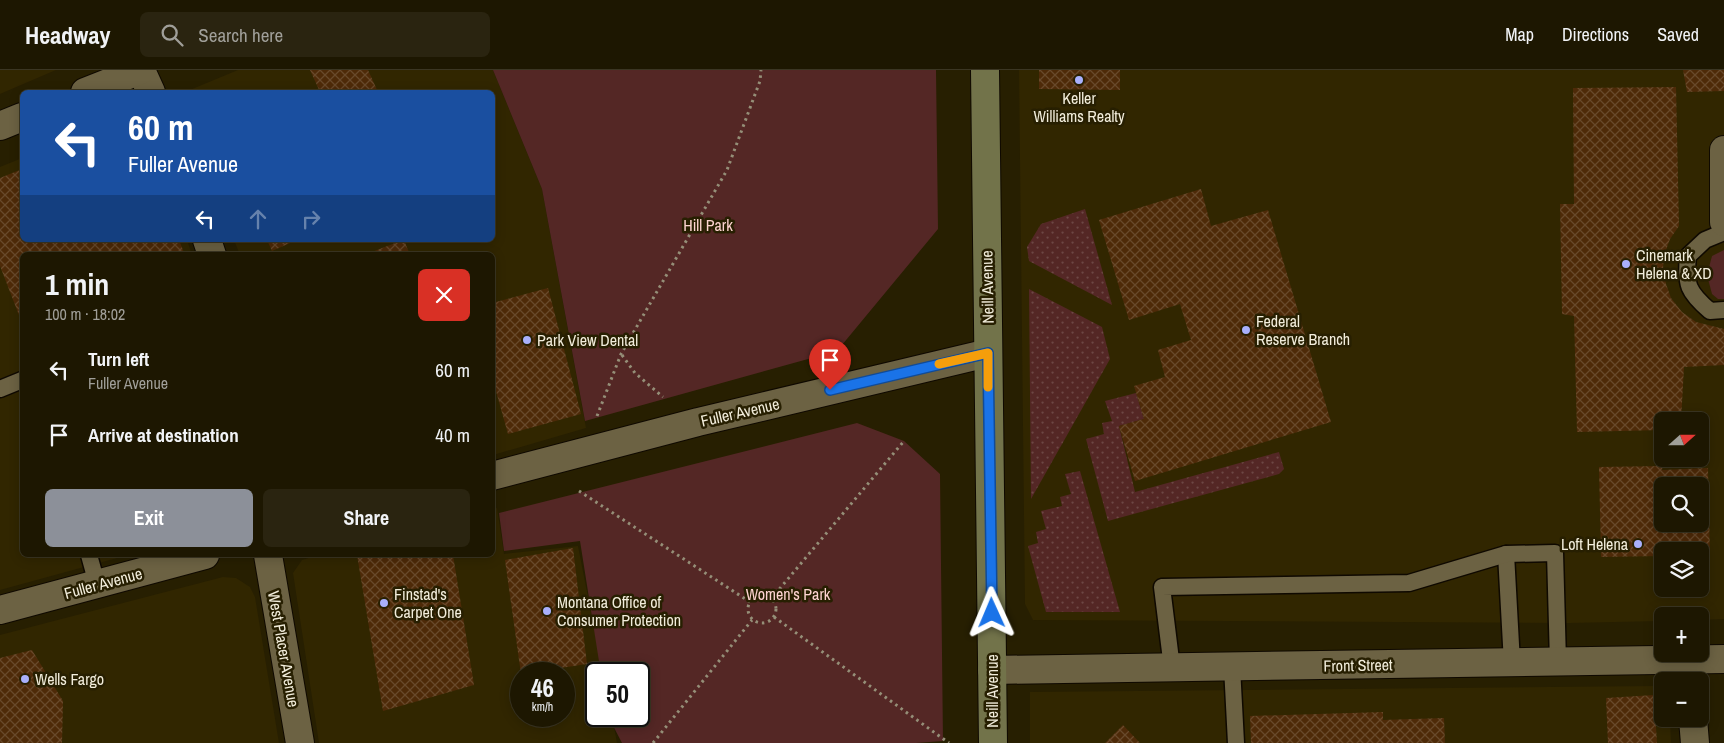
<!DOCTYPE html>
<meta charset="utf-8">
<style>
body{margin:0;font-family:"Archivo Narrow",sans-serif;background:#2a2410;color:#f1f3f6;height:100vh;display:flex;flex-direction:column;font-size:19px;white-space:nowrap}
*{box-sizing:border-box;margin:0}
p{font-size:16px;color:#a09f99}
.icon{flex:none;width:28px;height:28px;fill:none;stroke:currentColor;stroke-width:2;stroke-linecap:round;stroke-linejoin:round}
.map{position:relative;flex:1;overflow:hidden}
.panel{position:absolute;left:20px;top:182px;width:475px;height:305px;display:flex;flex-direction:column;background:#1d1701;border-radius:8px;box-shadow:0 2px 12px #0003,0 0 0 1px #3b3623}
.panel>*{flex:none}
.guide{position:absolute;left:20px;top:20px;width:475px;height:152px;border-radius:8px;box-shadow:0 2px 12px #0003,0 0 0 1px #3b3623;background:#1a4fa0;color:#fff;overflow:hidden}
.needle{width:32px;rotate:69deg}
.fabs{position:absolute;left:1654px;top:342px;display:grid;gap:10px}
.fabs a{display:grid;place-items:center;width:55px;height:55px;border-radius:8px;background:#1d1701;box-shadow:0 2px 12px #0003,0 0 0 1px #3b3623;font-size:25px}
.speed{position:absolute;left:510px;top:592px;display:flex;gap:10px;font-size:25px;font-weight:700;text-align:center}
.speed>*{display:grid;place-content:center;width:65px;height:65px;border-radius:50%;background:#1d1701;box-shadow:0 2px 12px #0003,0 0 0 1px #3b3623;line-height:1}
.speed small{font-size:12px;font-weight:400}
.speed .limit{border:2px solid #111;border-radius:8px;background:#fff;color:#111}
.pin{position:absolute;display:grid;place-items:center;width:42px;height:42px;color:#fff;margin:-51px -21px;border-radius:50% 50% 50% 0;rotate:-45deg;box-shadow:0 0 5px #0007}
.pin .icon{rotate:45deg}
.me{position:absolute;width:55px;margin:-28px;rotate:359deg;stroke-linejoin:round;filter:drop-shadow(0 0 4px #0008)}
.turn{display:flex;align-items:center;gap:18px;height:105px;padding:0 25px;font-size:22px}
.turn .icon{width:65px;height:65px;stroke-width:2.5}
.turn b{display:block;font-size:35px;line-height:42px}
.lanes{display:flex;align-items:center;height:48px;padding:0 25px;background:#0003;justify-content:center;gap:25px;direction:ltr}
.lanes .off{opacity:.35}
.round{display:grid;place-items:center;flex:none;width:52px;height:52px;border-radius:8px;background:#2a2410}
.overview{display:flex;align-items:center;justify-content:space-between;height:85px;padding:0 25px}
h1{font-size:30px;font-weight:700;line-height:38px}
.action{display:flex;gap:10px;margin-top:auto;padding:10px 25px}
.action a{flex:1;height:58px;border-radius:8px;background:#8c9099;color:#fff;font-size:20px;font-weight:700;line-height:58px;text-align:center}
.action a+a{background:#2a2410;color:#f1f3f6}
ul{padding:0;list-style:none}
li{display:flex;align-items:center;gap:15px;height:65px;padding:0 25px}
li div{flex:1}
li b{display:block;font-size:19px}
li em{font-style:normal}
header{display:flex;align-items:center;gap:30px;box-sizing:border-box;height:70px;padding:0 25px;background:#1d1701;border-bottom:1px solid #3b3623}
header strong{font-size:24px}
nav{display:flex;gap:28px;margin-inline-start:auto;font-size:18px}
.search{width:350px;height:45px;background:#2a2410;display:flex;align-items:center;gap:12px;box-sizing:border-box;padding:0 18px;border-radius:8px;color:#a09f99;font-size:19px}
.map>svg:first-child{display:block}
</style>
<header>
<strong>Headway</strong>
<div class="search"><svg class="icon" aria-label="search" viewBox="0 0 24 24"><circle cx="10" cy="10" r="6"/><path d="M15 15l6 6"/></svg>Search here</div>
<nav><a>Map</a><a>Directions</a><a>Saved</a></nav>
</header>
<div class="map">
<svg width="1724" height="673" viewBox="0 0 1724 673">
<defs>
<pattern id="grass-dots" width="8" height="8" patternUnits="userSpaceOnUse" patternTransform="scale(1.25)"><rect width="8" height="8" fill="#542725"/><path d="M2 2h.1M6 6h.1" fill="none" stroke="#6d4744" stroke-width="1.8" stroke-linecap="round"/></pattern>
<pattern id="building-cross-hatch" width="8" height="8" patternUnits="userSpaceOnUse" patternTransform="scale(1.25)"><rect width="8" height="8" fill="#4e2a08"/><path d="M0 0l8 8M0 8l8-8" fill="none" stroke="#68492b"/></pattern>
</defs>
<rect width="100%" height="100%" fill="#271f01"/>
<g fill="#312600" fill-rule="evenodd">
<polygon points="0,0 56,0 0,24"/>
<polygon points="238,0 493,0 542,119 586,358 493,385 492,185 240,185 234,170 492,170 492,22 185,22"/>
<path d="M1019,0H1724V549L1700,550V546H1662V551L1569,553L1033,550L1025,534ZM1662,351H1700V389H1662ZM1662,416H1700V454H1662ZM1662,481H1700V519H1662Z"/>
<polygon points="22,88 22,170 187,170 192,185 22,185 22,485 128,485 0,520 0,97"/>
<path d="M497,438L504,484L578,476L603,604H596V646H612L617,673H319L293,503L302,490L319,485H492L493,439ZM521,604H564V646H521Z"/>
<polygon points="223,507 236,508 250,517 255,527 279,673 0,673 0,565"/>
<polygon points="1657,616 1662,619 1662,649 1670,649 1671,673 1030,673 1030,622"/>
</g>
<g fill="url(#grass-dots)">
<polygon points="1085,139 1112,235 1029,191 1027,177 1041,154"/>
<polygon points="1029,219 1102,257 1110,289 1031,429"/>
<polygon points="1136,323 1144,349 1119,356 1135,422 1279,382 1284,399 1279,404 1108,451 1086,369 1104,364 1102,353 1112,351 1105,331"/>
<polygon points="1080,401 1120,542 1046,542 1028,476 1038,473 1036,462 1046,459 1041,441 1062,436 1060,427 1071,424 1065,404"/>
</g>
<g fill="#542725">
<polygon points="493,0 936,0 938,159 837,281 585,351 542,119"/>
<polygon points="1724,180 1724,229 1718,229 1712,224 1707,205 1712,186"/>
<polygon points="857,353 904,371 940,404 943,671 916,673 622,673 608,646 639,646 639,604 601,604 580,471 504,481 499,443"/>
</g>
<g fill="url(#building-cross-hatch)" fill-rule="evenodd">
<polygon points="310,0 368,0 378,22 320,22"/>
<polygon points="1039,0 1120,0 1120,20 1039,19"/>
<polygon points="1683,0 1724,0 1724,21 1687,22"/>
<polygon points="1676,17 1679,156 1670,169 1665,183 1663,196 1666,214 1671,228 1682,242 1696,252 1724,259 1724,295 1684,297 1681,351 1662,351 1662,360 1577,362 1574,246 1562,244 1560,134 1574,134 1573,18"/>
<polygon points="22,99 22,170 179,170 185,185 22,185 22,253 0,196 0,108"/>
<polygon points="1201,119 1211,156 1268,140 1331,352 1135,411 1119,356 1144,349 1134,316 1165,307 1158,280 1191,270 1180,234 1129,250 1099,150"/>
<polygon points="267,170 297,170 272,181"/>
<polygon points="404,170 410,185 364,185 403,170"/>
<polygon points="548,218 581,344 508,364 492,307 492,233"/>
<path d="M1663,396L1662,400L1708,398L1710,486H1700V481H1662V486L1601,487L1599,397ZM1662,416H1700V454H1662Z"/>
<polygon points="573,478 587,594 521,604 505,490"/>
<polygon points="357,485 453,485 474,615 383,641"/>
<polygon points="32,580 63,631 62,673 0,673 0,588"/>
<polygon points="1654,625 1657,673 1608,673 1606,628"/>
<polygon points="1383,642 1383,650 1444,648 1445,673 1251,673 1250,646"/>
<polygon points="1123,655 1140,673 1105,673"/>
</g>
<g fill="none" stroke-linecap="round" stroke-linejoin="round">
<defs>
<g id="service">
<path d="M1724,162L1705,170L1688,186C1685,215 1688,222 1710,241L1724,240"/>
<polyline points="0,319 22,310"/>
<polyline points="1506,484 1512,593"/>
<polyline points="89,485 97,514"/>
<polyline points="1232,597 1236,673"/>
<polyline points="1172,598 1162,517 1409,513 1506,484 1555,483 1558,592"/>
</g>
<g id="minor">
<polyline points="1724,80 1724,152"/>
<polyline points="992,600 1724,589"/>
<polyline points="1693,649 1695,673"/>
</g>
<g id="tertiary">
<polyline points="141,0 151,22"/>
<polyline points="85,22 141,0"/>
<polyline points="0,56 22,47"/>
<polyline points="207,170 212,185"/>
<polyline points="492,406 698,352 988,283"/>
<polyline points="268,485 300,673"/>
<polyline points="0,540 205,485"/>
</g>
<polyline id="secondary" points="985,0 993,673"/>
</defs>
<use href="#service" stroke="#0f0900" stroke-width="19"/>
<use href="#minor" stroke="#0f0900" stroke-width="30"/>
<use href="#tertiary" stroke="#0f0900" stroke-width="30"/>
<use href="#secondary" stroke="#0f0900" stroke-width="30"/>
<g stroke="#958f78" stroke-width="3" stroke-dasharray="2.5 4" stroke-linecap="butt">
<polyline points="622,285 635,303 663,327"/>
<polyline points="597,346 621,284 727,100 760,11 761,0"/>
<polyline points="579,421 750,532"/>
<circle cx="762" cy="539" r="14"/>
<polyline points="771,529 904,371"/>
<polyline points="774,547 949,673"/>
<polyline points="653,673 752,550"/>
</g>
<use href="#service" stroke="#6c6243" stroke-width="16"/>
<use href="#minor" stroke="#6c6243" stroke-width="28"/>
<use href="#tertiary" stroke="#6c6243" stroke-width="28"/>
<use href="#secondary" stroke="#72734a" stroke-width="28"/>
</g>
<g fill="none" stroke-linecap="round" stroke-linejoin="round">
<defs>
<polyline id="route" points="830,320 988,283 992,543"/>
</defs>
<use href="#route" stroke="#114b97" stroke-width="12"/>
<use href="#route" stroke="#1a73e8" stroke-width="9"/>
<polyline stroke="#f59e0b" stroke-width="9" points="939,294 988,283 988,317"/>
</g>
<g fill="#a9b0fc" stroke="#271f01" stroke-width="2">
<circle cx="1079" cy="10" r="5"/>
<circle cx="1626" cy="194" r="5"/>
<circle cx="1246" cy="260" r="5"/>
<circle cx="527" cy="270" r="5"/>
<circle cx="1638" cy="474" r="5"/>
<circle cx="384" cy="533" r="5"/>
<circle cx="547" cy="541" r="5"/>
<circle cx="25" cy="609" r="5"/>
</g>
<g text-anchor="middle" stroke-width="5" stroke-linejoin="round" paint-order="stroke">
<g font-size="16" fill="#f2eddb" stroke="#271f01" text-anchor="start">
<text x="1079" y="34" text-anchor="middle">Keller<tspan x="1079" dy="18">Williams Realty</tspan></text>
<text x="1636" y="191">Cinemark<tspan x="1636" dy="18">Helena &amp; XD</tspan></text>
<text x="1256" y="257">Federal<tspan x="1256" dy="18">Reserve Branch</tspan></text>
<text x="537" y="276">Park View Dental</text>
<text x="1628" y="480" text-anchor="end">Loft Helena</text>
<text x="394" y="530">Finstad's<tspan x="394" dy="18">Carpet One</tspan></text>
<text x="557" y="538">Montana Office of<tspan x="557" dy="18">Consumer Protection</tspan></text>
<text x="35" y="615">Wells Fargo</text>
</g>
<g font-size="16" fill="#fdd3d0" stroke="#271f01">
<text x="708" y="161">Hill Park</text>
<text x="788" y="530">Women's Park</text>
</g>
<g font-size="16" fill="#f2eddb" stroke="#271f01">
<text transform="translate(987 217) rotate(-91)" y="6">Neill Avenue</text>
<text transform="translate(740 342) rotate(-13)" y="6">Fuller Avenue</text>
<text transform="translate(103 513) rotate(-15)" y="6">Fuller Avenue</text>
<text transform="translate(284 579) rotate(80)" y="6">West Placer Avenue</text>
<text transform="translate(1358 595) rotate(-1)" y="6">Front Street</text>
<text transform="translate(992 621) rotate(-90)" y="6">Neill Avenue</text>
</g>
</g>
</svg>
<div class="fabs">
<a><svg class="needle" viewBox="-14 -14 28 28"><path d="M0-13l5 13h-10z" fill="#e53935"/><path d="M0 13l5-13h-10z" fill="#a09f99"/></svg></a>
<a><svg class="icon" aria-label="search" viewBox="0 0 24 24"><circle cx="10" cy="10" r="6"/><path d="M15 15l6 6"/></svg></a>
<a><svg class="icon" aria-label="layers" viewBox="0 0 24 24"><path d="M12 4l9 5-9 5-9-5zM3 14l9 5 9-5"/></svg></a>
<a>+</a>
<a>−</a>
</div>
<div class="speed"><div>46<small>km/h</small></div><div class="limit">50</div></div>
<div class="pin" style="left:830px;top:320px;background:#d93025"><svg class="icon" aria-label="arrive" viewBox="0 0 24 24"><path d="M6 21V4h12l-3 4 3 4H6"/></svg></div>
<svg class="me" style="left:992px;top:543px" viewBox="-20 -20 40 40"><path d="M0-17L14 15 0 8-14 15z" fill="#1a73e8" stroke="#fff" stroke-width="4"/></svg>
<div class="guide">
<div class="turn"><svg class="icon" aria-label="left" viewBox="0 0 24 24"><path d="M17 20v-9H6M10 6l-5 5 5 5"/></svg><div><b>60 m</b>Fuller Avenue</div></div>
<div class="lanes"><svg class="icon" aria-label="left" viewBox="0 0 24 24"><path d="M17 20v-9H6M10 6l-5 5 5 5"/></svg><svg class="icon off" aria-label="ahead" viewBox="0 0 24 24"><path d="M12 20V5M6 11l6-6 6 6"/></svg><svg class="icon off" aria-label="right" viewBox="0 0 24 24"><path d="M7 20v-9h11M14 6l5 5-5 5"/></svg></div>
</div>
<section class="panel">
<div class="overview"><div><h1>1 min</h1><p>100 m · 18:02</p></div><a class="round" style="background:#d93025;color:#fff"><svg class="icon" aria-label="close" viewBox="0 0 24 24"><path d="M6 6l12 12M18 6L6 18"/></svg></a></div>
<ul>
<li><svg class="icon" aria-label="left" viewBox="0 0 24 24"><path d="M17 20v-9H6M10 6l-5 5 5 5"/></svg><div><b>Turn left</b><p>Fuller Avenue</p></div><em>60 m</em></li>
<li><svg class="icon" aria-label="arrive" viewBox="0 0 24 24"><path d="M6 21V4h12l-3 4 3 4H6"/></svg><div><b>Arrive at destination</b></div><em>40 m</em></li>
</ul>
<div class="action"><a>Exit</a><a>Share</a></div>
</section>
</div>
